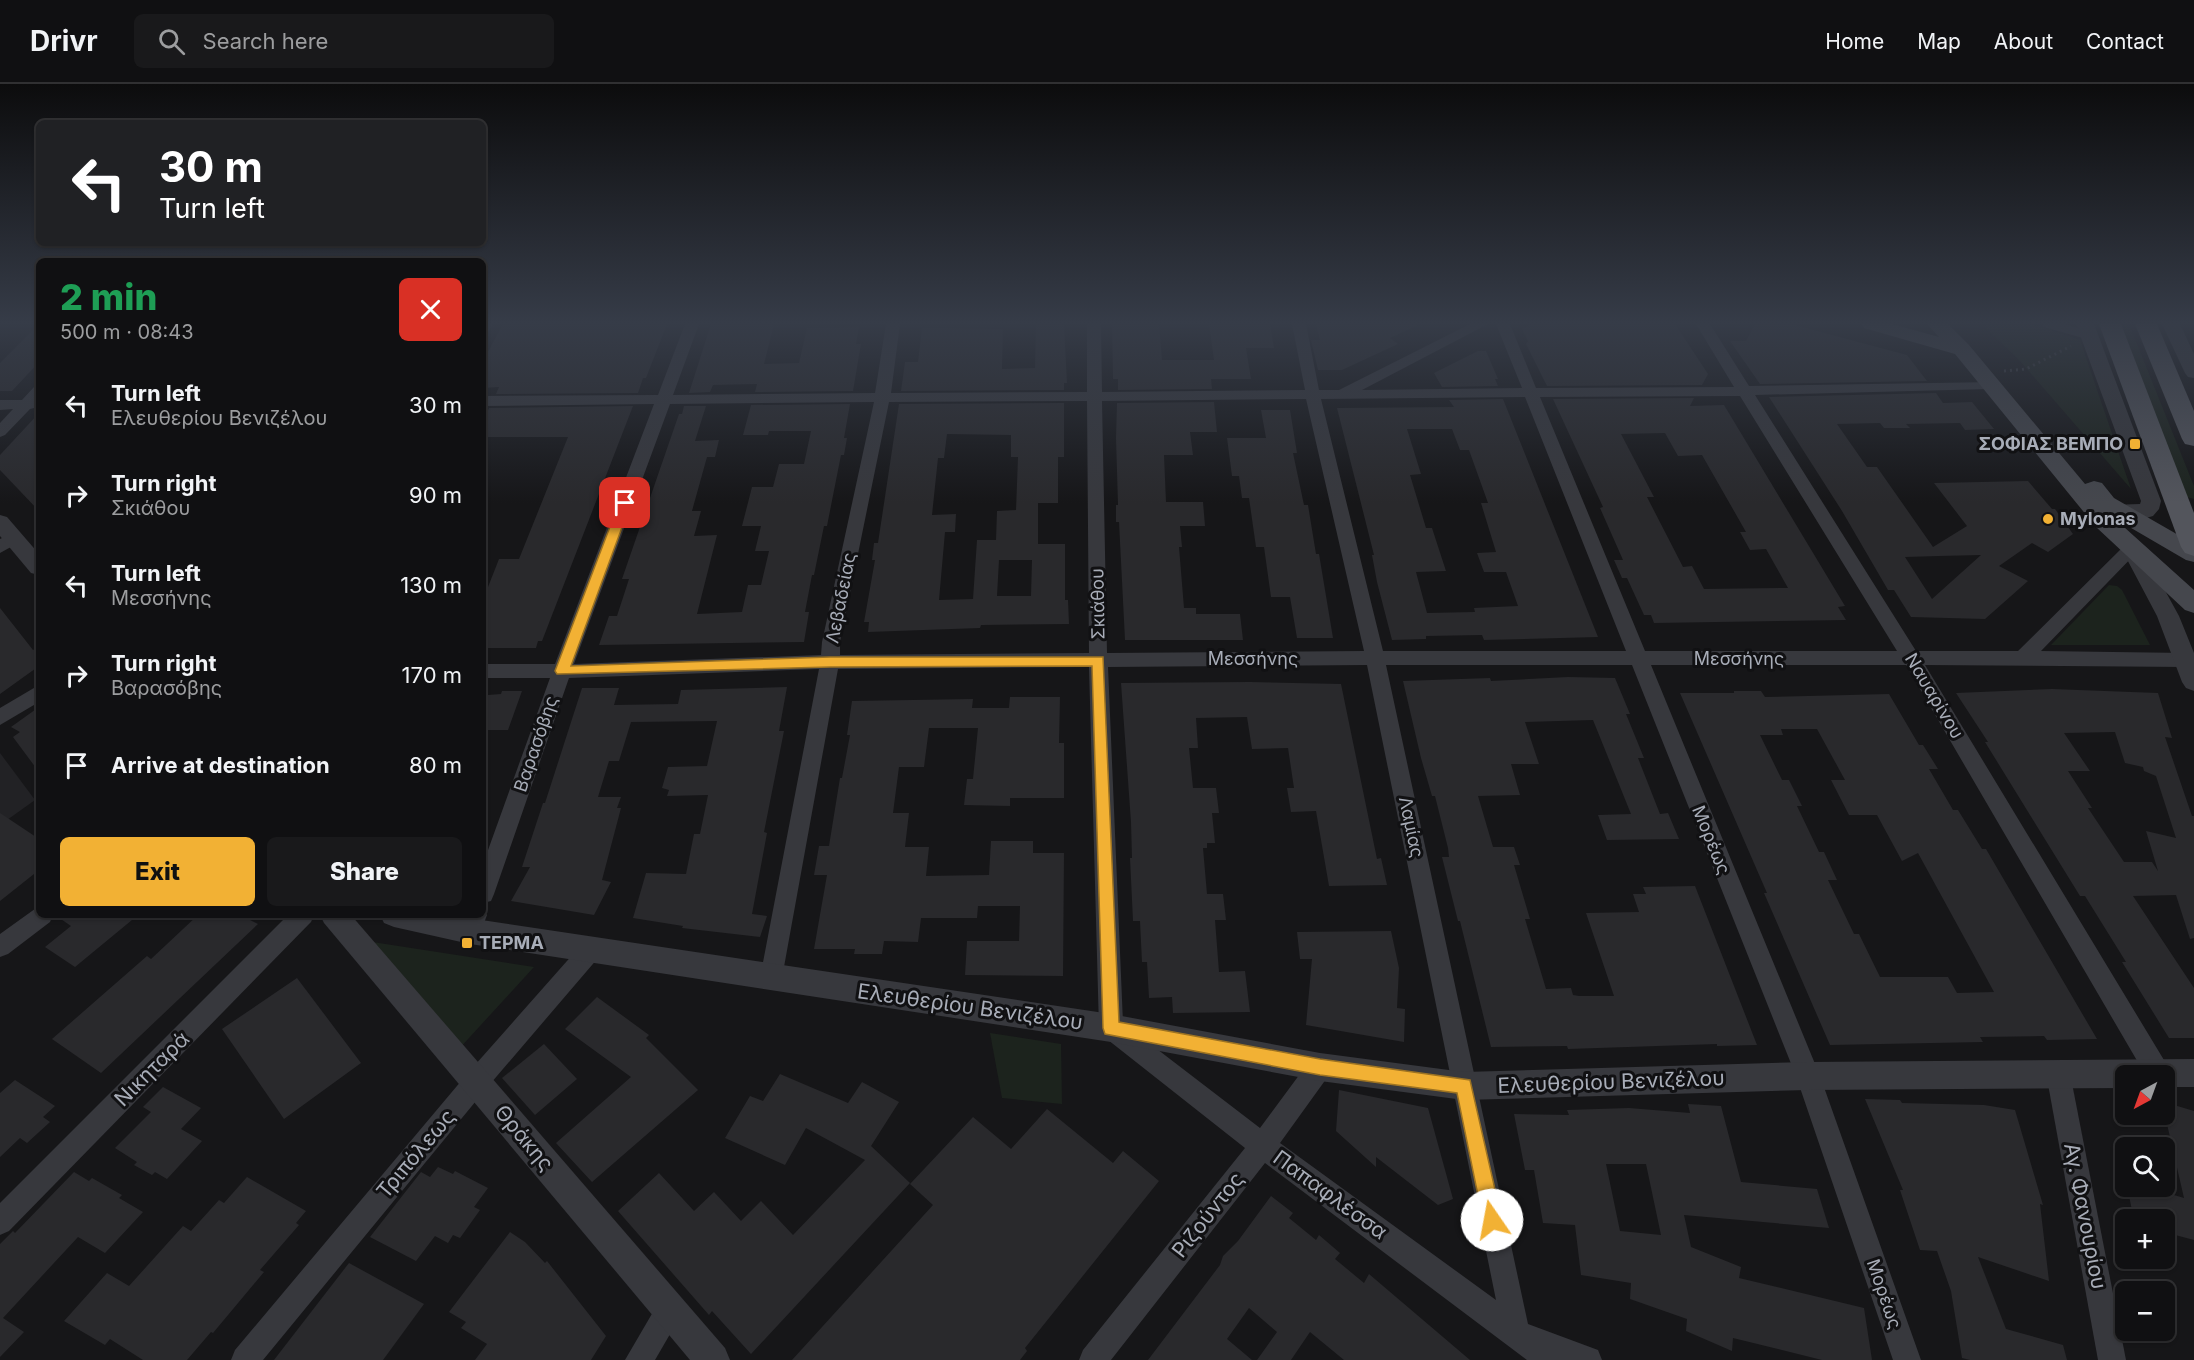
<!DOCTYPE html>
<meta charset="utf-8">
<style>
body{margin:0;font-family:Inter,sans-serif;background:#19191b;color:#f1f3f6;height:100vh;display:flex;flex-direction:column;font-size:22px;white-space:nowrap}
*{box-sizing:border-box;margin:0}
p{font-size:20px;color:#9c9d9f}
.icon{flex:none;width:33px;height:33px;fill:none;stroke:currentColor;stroke-width:2;stroke-linecap:round;stroke-linejoin:round}
.map{position:relative;flex:1;overflow:hidden}
.details{position:absolute;left:36px;top:174px;width:450px;height:660px;display:flex;flex-direction:column;background:#101012;border-radius:9px;box-shadow:0 2px 4px #0004,0 0 0 2px #303032}
.details>*{flex:none}
.top-card{position:absolute;left:36px;top:36px;width:450px;height:126px;border-radius:9px;box-shadow:0 2px 4px #0004,0 0 0 2px #303032;background:#202124;color:#fff;overflow:hidden}
.needle{width:39px;rotate:221deg}
.fabs{position:absolute;left:2115px;top:981px;display:grid;gap:12px}
.fabs a{display:grid;place-items:center;width:60px;height:60px;border-radius:9px;background:#101012;box-shadow:0 2px 4px #0004,0 0 0 2px #303032;font-size:30px}
.pin{position:absolute;display:grid;place-items:center;width:51px;height:51px;color:#fff;margin:-26px;border-radius:12px;box-shadow:0 3px 9px #0006}
.me{position:absolute;width:66px;margin:-33px;rotate:348deg;stroke-linejoin:round;filter:drop-shadow(0 0 4px #0008)}
.turn{display:flex;align-items:center;gap:21px;height:126px;padding:0 24px;font-size:27px}
.turn .icon{width:78px;height:78px;stroke-width:2.5}
.turn b{display:block;font-size:42px;line-height:51px}
.round{display:grid;place-items:center;flex:none;width:63px;height:63px;border-radius:9px;background:#19191b}
.headline{display:flex;align-items:center;justify-content:space-between;height:102px;padding:0 24px}
h1{font-size:36px;font-weight:800;line-height:45px;color:#1e9e55}
.primary-button{display:flex;gap:12px;margin-top:auto;padding:12px 24px}
.primary-button a{flex:1;height:69px;border-radius:9px;background:#f2b134;color:#111;font-size:24px;font-weight:800;line-height:69px;text-align:center}
.primary-button a+a{background:#19191b;color:#f1f3f6}
ul{padding:0;list-style:none}
li{display:flex;align-items:center;gap:18px;height:90px;padding:0 24px}
li div{flex:1}
li b{display:block;font-size:22px}
li em{font-style:normal}
header{display:flex;align-items:center;gap:36px;box-sizing:border-box;height:84px;padding:0 30px;background:#101012;border-bottom:2px solid #303032}
header strong{font-size:28px}
nav{display:flex;gap:33px;margin-inline-start:auto;font-size:21px}
.search{width:420px;height:54px;background:#19191b;display:flex;align-items:center;gap:15px;box-sizing:border-box;padding:0 21px;border-radius:9px;color:#9c9d9f;font-size:22px}
.map>svg:first-child{display:block}
</style>
<header>
<strong>Drivr</strong>
<div class="search"><svg class="icon" aria-label="search" viewBox="0 0 24 24"><circle cx="10" cy="10" r="6"/><path d="M15 15l6 6"/></svg>Search here</div>
<nav><a>Home</a><a>Map</a><a>About</a><a>Contact</a></nav>
</header>
<div class="map">
<svg width="2194" height="1276" viewBox="0 0 2194 1276">
<rect width="100%" height="100%" fill="#161618"/>
<polygon fill="#222225" points="0,669 35,716 0,741"/>
<g fill="#1c231d">
<polygon points="1982,240 2032,240 2080,256 2131,405 2020,277"/>
<polygon points="2119,240 2129,240 2194,402 2194,415 2186,413"/>
<polygon points="2109,501 2117,502 2122,506 2150,561 2051,561"/>
<polygon points="366,857 534,883 458,966"/>
<polygon points="990,949 1061,960 1062,1020 1002,1014"/>
</g>
<g fill="#29292c" fill-rule="evenodd">
<polygon points="39,240 39,278 12,307 0,307 0,279"/>
<polygon points="503,240 667,240 646,294 643,294 638,309 496,310 499,303 483,304 483,277"/>
<polygon points="711,240 774,240 764,280 799,279 807,244 859,243 856,260 861,260 853,307 755,308 757,300 713,301 710,308 689,309"/>
<polygon points="1036,240 1064,240 1067,299 1064,299 1064,306 901,307 905,278 918,278 922,244 1003,245 1002,285 1035,284"/>
<polygon points="1112,240 1159,240 1162,276 1214,276 1209,240 1270,240 1274,264 1246,264 1251,295 1211,295 1212,305 1118,306 1118,295 1113,295"/>
<polygon points="1316,240 1420,240 1390,254 1398,260 1342,286 1318,286 1311,256 1320,256"/>
<polygon points="1532,240 1675,240 1708,290 1702,301 1547,302 1526,260 1528,257 1522,245"/>
<polygon points="1755,240 1791,240 1907,271 1927,297 1760,300 1730,257 1746,257"/>
<polygon points="1478,267 1486,267 1498,295 1495,295 1498,302 1442,303 1434,289"/>
<path d="M1936,309L1943,319L1972,318L1994,345L1965,346L1960,339L1906,340L1910,344H1884L1880,339L1837,340L1867,383H1877L1933,463L1967,442L1934,399L2028,397L2052,425H2055L2073,450L2048,468L2032,459L1999,482L2028,497L1985,535L1911,533L1894,506H1888L1842,427L1769,313ZM1981,471L1932,515L1905,473L1939,472Z"/>
<path d="M1694,314L1690,322L1724,321L1845,522L1838,523L1846,536L1654,539L1651,531H1644L1627,494H1622L1614,476H1623L1600,424L1603,423L1553,315ZM1665,349L1678,372L1702,371L1746,448H1740L1750,466L1766,465L1788,504L1704,505L1692,482L1683,483L1647,413H1654L1621,350Z"/>
<path d="M1503,315L1598,553L1484,556L1482,551L1426,552V555L1392,556L1377,498L1372,471H1374L1337,324L1454,323L1449,316ZM1407,345H1452L1460,366H1469L1488,419H1481L1496,468L1477,469L1484,488H1506L1518,522L1474,524L1475,528L1427,529L1416,488L1446,487L1432,444H1426L1410,391L1421,390Z"/>
<polygon points="1214,318 1217,348 1190,348 1193,371 1164,371 1166,418 1203,418 1205,442 1180,442 1182,463 1179,463 1184,524 1196,524 1196,530 1240,530 1243,556 1125,556 1119,438 1116,438 1116,421 1118,421 1116,354 1117,319"/>
<path d="M1064,319V373H1058V419H1038V460H1065V516H1068L1069,540L981,541L980,544L868,548L869,538H864L875,476H872L874,459H878L899,320ZM947,350L1011,351V373H1018L1016,426L997,427L996,456H977L973,515L939,516L945,448H955L956,430L932,431L938,374H944ZM999,476H1032L1031,512H997Z"/>
<polygon points="850,320 844,354 847,354 844,371 841,371 827,442 824,442 814,491 812,491 805,528 809,528 804,558 599,561 609,532 617,532 629,495 622,495 679,330 682,330 684,322 706,322 695,357 719,356 715,373 707,373 692,427 701,427 694,452 717,451 697,530 742,528 748,501 761,501 769,467 755,467 761,442 742,442 752,403 773,403 779,380 804,380 811,347 769,347 768,351 743,351 751,321"/>
<polygon points="633,322 542,557 538,557 536,564 483,564 483,503 488,503 499,475 519,475 568,353 483,353 483,337 489,324"/>
<polygon points="1261,326 1290,326 1297,369 1293,369 1304,421 1308,421 1316,470 1319,470 1333,554 1297,554 1290,513 1271,513 1264,463 1256,463 1249,414 1242,414 1239,392 1232,392 1227,354 1266,354"/>
<polygon points="39,329 39,427 0,386 0,371"/>
<polygon points="0,524 33,566 39,563 39,582 0,610"/>
<polygon points="1568,593 1615,594 1630,630 1626,630 1644,674 1638,674 1660,730 1668,729 1679,755 1607,756 1598,731 1631,730 1593,636 1525,638 1539,680 1511,680 1520,711 1478,712 1493,763 1514,763 1520,781 1514,781 1530,835 1525,835 1546,905 1571,904 1573,911 1579,912 1614,912 1586,829 1639,828 1633,810 1646,810 1643,803 1695,802 1757,961 1717,962 1717,960 1568,965 1567,962 1491,963 1460,837 1458,837 1442,773 1449,773 1448,764 1435,712 1432,712 1421,674 1403,597 1490,594 1491,597"/>
<polygon points="1250,598 1341,600 1377,775 1381,774 1387,801 1329,802 1316,727 1291,728 1287,704 1294,704 1288,664 1252,665 1247,633 1196,634 1198,664 1189,664 1193,704 1216,704 1219,729 1212,729 1215,759 1207,759 1207,764 1203,764 1207,810 1223,810 1226,836 1215,836 1219,888 1245,887 1250,928 1173,929 1172,913 1149,914 1147,878 1142,878 1140,837 1133,837 1130,774 1132,774 1131,738 1121,599"/>
<polygon points="787,603 779,647 784,647 764,748 767,749 752,830 767,832 760,853 682,844 683,842 633,834 646,789 686,790 694,750 700,750 708,711 667,712 669,706 662,704 668,683 707,682 717,637 631,638 619,677 609,677 598,713 621,713 617,724 621,724 602,796 611,798 594,831 511,817 530,783 522,783 543,719 545,719 582,604 619,604 614,621 678,620 681,606"/>
<path d="M2052,605L2158,609L2172,654L2165,653L2192,732H2194V854L2190,855L2176,811L2133,812L2194,904V954H2169L2122,878H2126L2085,812H2080L1985,658H1988L1956,609ZM2115,648L2125,679L2143,683L2144,687L2156,692L2176,754L2146,747L2158,787L2152,778H2124L2088,724H2092L2068,687H2090L2064,649Z"/>
<polygon points="502,607 522,607 508,646 483,646 483,625 488,611 501,610"/>
<path d="M1734,607H1761L1765,613L1889,610L1919,661H1923L1938,685H1929L1953,726H1958L1982,765H1986L2097,955L2047,956L2044,952L1980,953L1983,958L1830,961L1764,809H1767L1680,609H1734ZM1781,645H1817L1845,696H1831L1849,731H1877L1902,777L1918,769L1994,908L1957,909L1948,893H1880L1859,850H1854L1828,796H1837L1824,768H1819L1797,722H1802L1789,696H1782L1760,651H1783Z"/>
<polygon points="1010,613 1060,613 1059,659 1064,659 1064,714 1010,714 1010,722 964,721 967,695 973,695 978,644 929,644 924,683 899,683 893,729 909,729 905,763 929,763 926,792 989,791 991,757 1033,757 1033,769 1064,769 1063,892 965,891 967,857 1019,857 1020,822 978,822 977,834 921,834 918,858 884,857 882,870 854,870 855,865 814,865 827,791 814,791 819,762 829,762 840,694 842,694 850,651 847,651 852,617 973,615 972,624 1009,624"/>
<polygon points="39,623 39,688 13,653 20,648 11,643"/>
<polygon points="0,729 39,755 39,786 0,817"/>
<polygon points="55,831 138,831 75,883 45,863 71,842"/>
<polygon points="198,831 240,831 258,840 101,989 52,955 147,872 151,875"/>
<polygon points="1391,847 1399,884 1397,924 1405,925 1404,958 1306,941 1312,875 1300,875 1297,848"/>
<polygon points="297,894 361,979 284,1035 222,945"/>
<polygon points="597,913 649,951 646,954 698,1006 592,1098 556,1059 631,993 565,945"/>
<polygon points="544,960 577,995 535,1031 502,994"/>
<polygon points="780,990 848,1019 862,998 899,1018 871,1062 910,1099 751,1270 712,1227 709,1231 618,1127 659,1089 694,1127 714,1108 741,1137 761,1117 793,1151 865,1076 806,1044 785,1081 725,1054 750,1012 763,1017"/>
<polygon points="15,996 55,1022 43,1033 50,1038 27,1059 20,1054 0,1073 0,1009"/>
<polygon points="163,1003 201,1024 181,1045 202,1057 167,1095 155,1088 152,1091 134,1081 137,1078 115,1064 151,1028 143,1023"/>
<polygon points="1339,1006 1428,1024 1453,1115 1438,1121 1376,1073 1376,1083 1336,1047"/>
<polygon points="1865,1015 1900,1016 1902,1019 1984,1021 2015,1026 2043,1121 2040,1120 2049,1197 1978,1173 2006,1245 2063,1261 2067,1276 1970,1276 1962,1274 1951,1207 1937,1167 1920,1166 1900,1106 1903,1106"/>
<polygon points="2164,1018 2194,1027 2194,1156 2164,1148 2164,1136 2134,1136 2127,1102 2144,1102 2184,1114 2164,1027"/>
<path d="M1688,1020L1721,1022L1741,1098L1817,1105L1829,1144L1684,1131L1691,1163L1741,1183L1739,1194L1864,1224L1872,1276H1822L1733,1254L1732,1267L1686,1247L1687,1235L1630,1215L1631,1199L1581,1191L1575,1141L1543,1139L1534,1086H1525L1514,1030L1569,1031L1567,1026L1629,1024L1690,1029ZM1606,1080H1646L1661,1151L1620,1147Z"/>
<polygon points="1047,1025 1113,1079 1123,1067 1159,1097 1025,1264 1027,1267 1020,1276 792,1276 933,1121 910,1100 973,1033 1011,1065"/>
<polygon points="438,1083 453,1090 455,1087 488,1104 474,1123 480,1126 460,1154 453,1151 448,1159 435,1152 416,1177 370,1153 421,1088 430,1093"/>
<polygon points="74,1088 89,1097 92,1094 122,1111 119,1114 143,1128 105,1169 78,1153 3,1234 24,1248 0,1273 0,1160 13,1147 15,1149"/>
<polygon points="247,1093 306,1127 296,1139 299,1141 260,1186 264,1188 213,1249 211,1248 187,1276 143,1276 110,1255 105,1261 64,1237 107,1189 129,1202 183,1142 191,1147 219,1116 224,1119"/>
<polygon points="1271,1112 1293,1129 1289,1134 1316,1156 1319,1151 1340,1169 1335,1175 1364,1199 1369,1190 1470,1276 1344,1276 1310,1248 1291,1276 1257,1276 1277,1248 1249,1224 1227,1255 1252,1276 1148,1276 1220,1181 1223,1172 1238,1157"/>
<polygon points="510,1148 525,1158 545,1179 547,1177 606,1252 591,1276 475,1276 487,1260 461,1244 466,1238 449,1228"/>
<polygon points="349,1179 424,1220 383,1276 274,1276"/>
</g>
<g fill="none" stroke-linecap="round" stroke-linejoin="round">
<polyline stroke="#3d3f44" stroke-width="3" stroke-dasharray="2 4" stroke-linecap="butt" points="2004,287 2026,285 2071,262"/>
<g fill="#37383d" fill-rule="evenodd">
<polygon points="483,240 493,240 488,248 483,249"/>
<path d="M685,240H699L673,311L875,309L886,240H900L891,309L1087,308V240H1101L1102,308L1305,306L1292,240H1306L1319,306H1339L1470,240H1488L1362,306L1522,304L1496,240H1510L1536,304L1734,303L1696,240H1710L1749,302L1995,298L1997,301L1990,305L1755,311L1916,567H2018L2126,460H2138L2141,464L2041,567L2186,569L2193,571V581L2186,583L1925,581L2167,981L2170,989L2167,997L2164,998V992H2146L1906,581H1651L1820,992L1921,1276H1893L1796,992L1632,581H1386L1528,1240L1598,1266L1602,1276H1527L1265,1079L1111,1276H1079L1083,1266L1245,1064L1103,952L1099,944L1089,583L838,585L782,894L779,901L771,904L763,901L760,894L819,585L569,594L494,810L491,817L483,819V780L550,594H483V580H555L654,320L483,322V312L658,311ZM1740,312L1897,567H1645L1540,313ZM1525,313L1626,567H1383L1321,315ZM1306,315L1364,567L1107,569L1102,317ZM1087,317L1089,569L840,571V558L889,318ZM874,318L822,558L821,571L574,580L670,320ZM1367,581L1496,1216L1280,1059L1329,991L1332,983L1329,975L1320,972L1311,975L1260,1044L1123,939L1108,583Z"/>
<polygon points="2042,240 2064,240 2095,249 2097,252 2090,256 2044,243"/>
<polygon points="39,302 38,323 30,325 5,351 0,353 0,339 13,325 0,326 0,316 22,316 34,303"/>
<polygon points="14,448 20,450 22,454 20,458 0,469 0,455"/>
<polygon points="39,601 39,618 0,641 0,624"/>
<polygon points="39,822 39,831 53,831 50,838 8,870 0,873 0,850"/>
<polygon points="483,824 487,831 478,855 470,858 462,855 459,848 465,831 483,831"/>
<polygon points="288,831 314,831 311,838 9,1147 0,1151 0,1119"/>
<polygon points="590,857 598,860 601,867 598,874 485,1006 263,1276 231,1276 235,1266 467,990 582,860"/>
<polygon points="2058,977 2067,981 2070,989 2126,1276 2098,1276 2046,989 2049,981"/>
<polygon points="670,1212 680,1216 684,1226 655,1276 625,1276 660,1216"/>
</g>
<g fill="#37383d" fill-rule="evenodd">
<polygon points="2076,240 2094,240 2161,417 2159,425 2153,432 2146,434 2110,431 2107,426 2110,421 2140,420 2141,417"/>
<polygon points="2162,240 2180,240 2194,270 2194,294 2188,293 2185,289"/>
<polygon points="0,431 7,433 39,470 39,491 31,489 0,452"/>
<polygon points="2132,457 2139,459 2179,532 2194,569 2194,607 2186,604 2182,598 2157,532 2121,464 2125,459"/>
<polygon points="320,831 351,831 725,1264 730,1276 690,1276 324,839"/>
<polygon points="380,831 448,831 1111,930 1320,969 1464,988 1808,978 2194,975 2194,1003 2164,1003 2164,992 2126,992 2126,1004 1808,1006 1464,1016 1320,997 1111,958 470,860 394,843 384,839"/>
</g>
<polygon fill="#45474d" fill-rule="evenodd" points="1861,240 1892,240 1939,253 1927,240 1948,240 1969,261 2085,400 2094,397 2102,399 2114,414 2194,460 2194,478 2186,476 2114,434 2194,506 2194,529 2185,526 2096,443 1955,270 1864,244"/>
<g fill="#53555c" fill-rule="evenodd">
<polygon points="2099,240 2121,240 2194,429 2194,472 2185,469 2181,463"/>
<polygon points="2135,240 2157,240 2194,327 2194,362 2185,360 2182,355"/>
</g>
</g>
<linearGradient id="sky" x2="0" y2="1"><stop stop-color="#0c0c0d"/><stop offset="0.57" stop-color="#363c48"/><stop offset="1" stop-color="#363c48" stop-opacity="0"/></linearGradient>
<rect width="2194" height="419" fill="url(#sky)"/>
<polygon fill="#f2b134" stroke="#9d7322" stroke-width="1.5" points="625,415 631,419 571,582 830,573 1103,573 1119,938 1320,975 1470,996 1502,1136 1499,1143 1492,1145 1486,1143 1483,1136 1457,1009 1320,991 1105,950 1103,944 1092,582 830,583 557,590 555,587 619,419"/>
<g fill="#f2b134" stroke="#111113" stroke-width="2">
<rect x="2129" y="354" width="12" height="12" rx="3"/>
<circle cx="2048" cy="435" r="6"/>
<rect x="461" y="853" width="12" height="12" rx="3"/>
</g>
<g text-anchor="middle" stroke-width="6" stroke-linejoin="round" paint-order="stroke">
<g font-size="18" font-weight="bold" fill="#a8adb8" stroke="#111113" text-anchor="start">
<text x="2123" y="366" text-anchor="end">ΣΟΦΙΑΣ ΒΕΜΠΟ</text>
<text x="2060" y="441">Mylonas</text>
<text x="479" y="865">TΕΡΜΑ</text>
</g>
<g font-size="18" fill="#a8adb8" stroke="#111113">
<text transform="translate(841 514) rotate(-79)" y="6">Λεβαδείας</text>
<text transform="translate(1098 520) rotate(-91)" y="6">Σκιάθου</text>
<text x="1253" y="581">Μεσσήνης</text>
<text x="1739" y="581">Μεσσήνης</text>
<text transform="translate(1934 612) rotate(59)" y="6">Ναυαρίνου</text>
<text transform="translate(536 660) rotate(-71)" y="6">Βαρασόβης</text>
<text transform="translate(1411 743) rotate(78)" y="6">Λαμίας</text>
<text transform="translate(1711 756) rotate(68)" y="6">Μορέως</text>
<text transform="translate(1884 1210) rotate(71)" y="6">Μορέως</text>
</g>
<g font-size="21" fill="#a8adb8" stroke="#111113">
<text transform="translate(970 923) rotate(8)" y="7">Ελευθερίου Βενιζέλου</text>
<text transform="translate(152 985) rotate(-45)" y="7">Νικηταρά</text>
<text transform="translate(1611 998) rotate(-2)" y="7">Ελευθερίου Βενιζέλου</text>
<text transform="translate(524 1054) rotate(50)" y="7">Θράκης</text>
<text transform="translate(416 1070) rotate(-50)" y="7">Τριπόλεως</text>
<text transform="translate(1330 1111) rotate(36)" y="7">Παπαφλέσσα</text>
<text transform="translate(1208 1131) rotate(-52)" y="7">Ριζούντος</text>
<text transform="translate(2085 1132) rotate(79)" y="7">Αγ. Φανουρίου</text>
</g>
</g>
</svg>
<div class="fabs">
<a><svg class="needle" viewBox="-14 -14 28 28"><path d="M0-13l5 13h-10z" fill="#e53935"/><path d="M0 13l5-13h-10z" fill="#9c9d9f"/></svg></a>
<a><svg class="icon" aria-label="search" viewBox="0 0 24 24"><circle cx="10" cy="10" r="6"/><path d="M15 15l6 6"/></svg></a>
<a>+</a>
<a>−</a>
</div>
<div class="pin" style="left:625px;top:419px;background:#d93025"><svg class="icon" aria-label="arrive" viewBox="0 0 24 24"><path d="M6 21V4h12l-3 4 3 4H6"/></svg></div>
<svg class="me" style="left:1492px;top:1136px" viewBox="-20 -20 40 40"><circle r="19" fill="#fff"/><path d="M0-13L10 11 0 6-10 11z" fill="#f2b134"/></svg>
<div class="top-card">
<div class="turn"><svg class="icon" aria-label="left" viewBox="0 0 24 24"><path d="M17 20v-9H6M10 6l-5 5 5 5"/></svg><div><b>30 m</b>Turn left</div></div>
</div>
<section class="details">
<div class="headline"><div><h1>2 min</h1><p>500 m · 08:43</p></div><a class="round" style="background:#d93025;color:#fff"><svg class="icon" aria-label="close" viewBox="0 0 24 24"><path d="M6 6l12 12M18 6L6 18"/></svg></a></div>
<ul>
<li><svg class="icon" aria-label="left" viewBox="0 0 24 24"><path d="M17 20v-9H6M10 6l-5 5 5 5"/></svg><div><b>Turn left</b><p>Ελευθερίου Βενιζέλου</p></div><em>30 m</em></li>
<li><svg class="icon" aria-label="right" viewBox="0 0 24 24"><path d="M7 20v-9h11M14 6l5 5-5 5"/></svg><div><b>Turn right</b><p>Σκιάθου</p></div><em>90 m</em></li>
<li><svg class="icon" aria-label="left" viewBox="0 0 24 24"><path d="M17 20v-9H6M10 6l-5 5 5 5"/></svg><div><b>Turn left</b><p>Μεσσήνης</p></div><em>130 m</em></li>
<li><svg class="icon" aria-label="right" viewBox="0 0 24 24"><path d="M7 20v-9h11M14 6l5 5-5 5"/></svg><div><b>Turn right</b><p>Βαρασόβης</p></div><em>170 m</em></li>
<li><svg class="icon" aria-label="arrive" viewBox="0 0 24 24"><path d="M6 21V4h12l-3 4 3 4H6"/></svg><div><b>Arrive at destination</b></div><em>80 m</em></li>
</ul>
<div class="primary-button"><a>Exit</a><a>Share</a></div>
</section>
</div>
